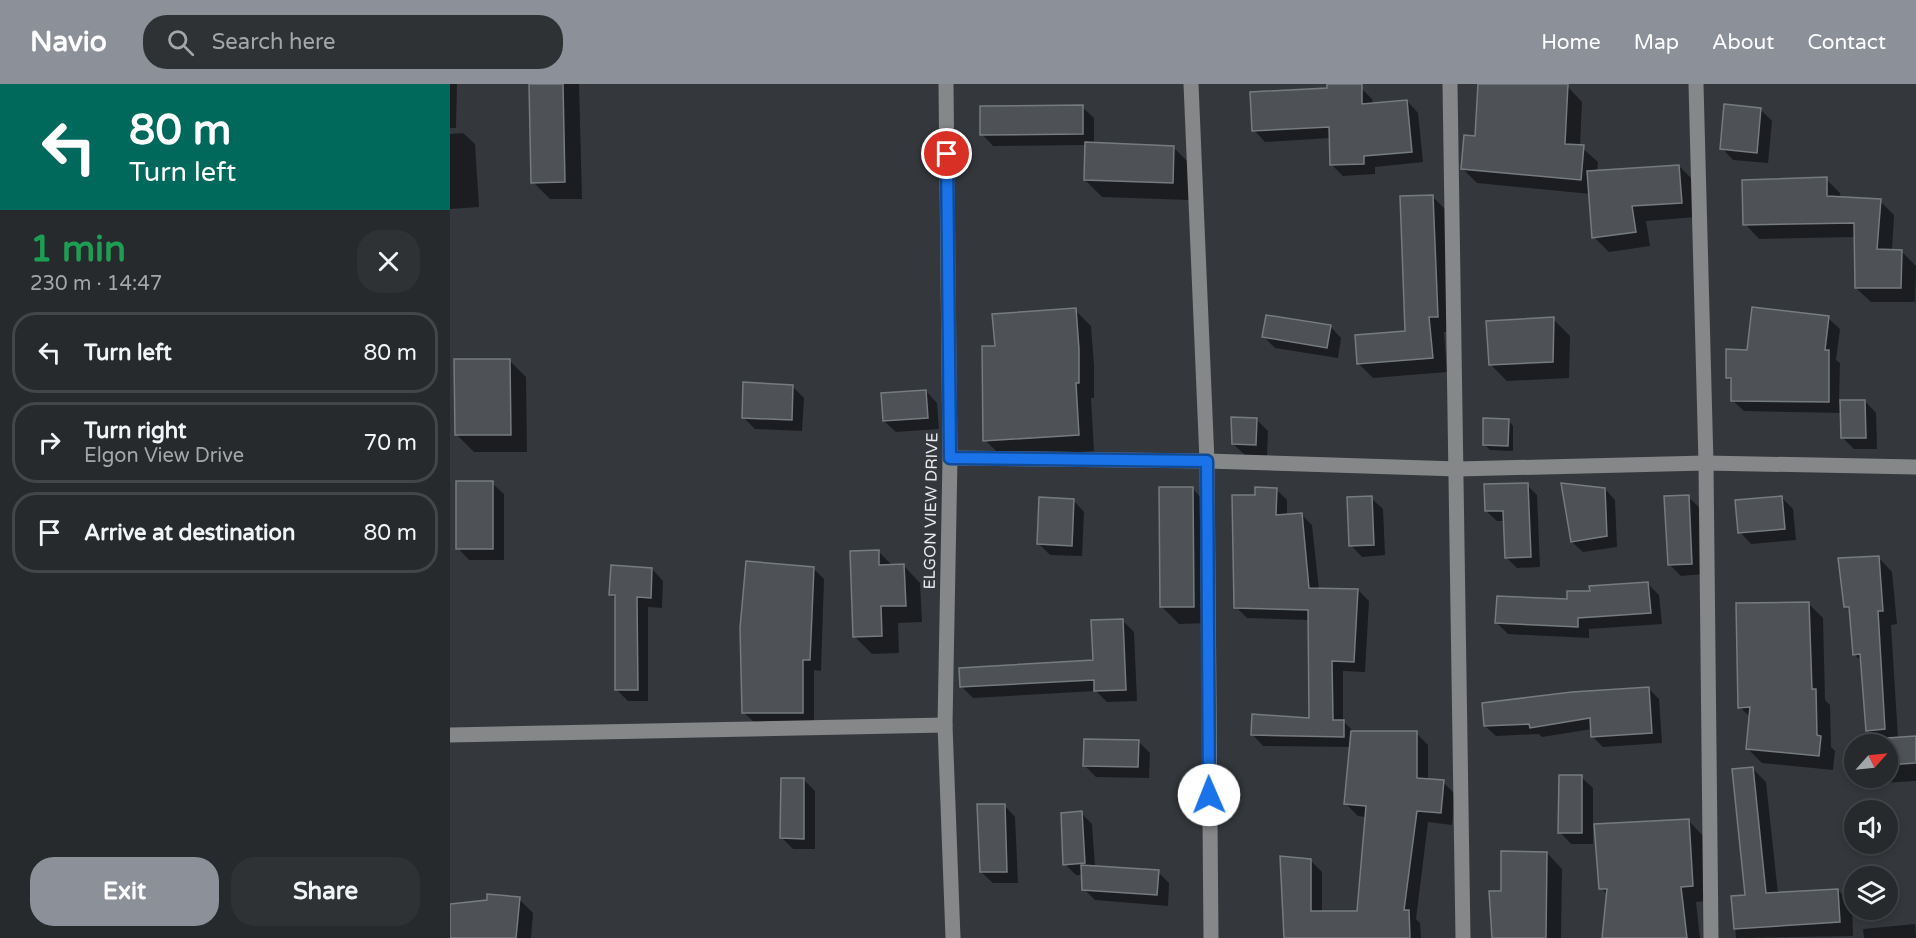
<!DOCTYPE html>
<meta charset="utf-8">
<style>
body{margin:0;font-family:"Varela Round",sans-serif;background:#2f3235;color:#f1f3f6;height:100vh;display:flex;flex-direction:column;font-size:22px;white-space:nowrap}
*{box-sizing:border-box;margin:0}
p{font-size:20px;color:#a4a7aa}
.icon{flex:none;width:33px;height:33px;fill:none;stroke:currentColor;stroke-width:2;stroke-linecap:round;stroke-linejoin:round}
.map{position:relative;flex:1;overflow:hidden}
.sheet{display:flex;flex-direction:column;background:#272a2d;width:450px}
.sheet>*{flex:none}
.guide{background:#00695c;color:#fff;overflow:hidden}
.needle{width:39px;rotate:63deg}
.controls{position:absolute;left:1394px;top:650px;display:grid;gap:12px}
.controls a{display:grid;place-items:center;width:54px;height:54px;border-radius:50%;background:#272a2d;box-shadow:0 3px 9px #0003,0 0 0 2px #434649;font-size:30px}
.pin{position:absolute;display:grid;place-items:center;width:51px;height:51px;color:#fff;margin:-26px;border:3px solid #fff;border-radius:50%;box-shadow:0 2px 6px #0007}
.me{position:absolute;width:66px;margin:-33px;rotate:359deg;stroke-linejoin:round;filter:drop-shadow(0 0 4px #0008)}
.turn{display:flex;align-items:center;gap:21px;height:126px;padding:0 30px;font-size:27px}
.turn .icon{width:78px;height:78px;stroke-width:2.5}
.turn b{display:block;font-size:42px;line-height:51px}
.round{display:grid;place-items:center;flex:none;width:63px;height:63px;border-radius:24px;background:#2f3235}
.head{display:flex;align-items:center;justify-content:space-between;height:102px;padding:0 30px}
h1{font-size:36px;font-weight:800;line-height:45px;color:#1e9e55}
.action{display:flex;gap:12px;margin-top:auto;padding:12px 30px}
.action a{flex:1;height:69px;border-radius:24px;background:#8c9099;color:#fff;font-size:24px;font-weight:800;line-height:69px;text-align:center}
.action a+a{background:#2f3235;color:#f1f3f6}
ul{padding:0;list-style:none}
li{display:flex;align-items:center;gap:18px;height:81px;margin:0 12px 9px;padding:0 18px;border:3px solid #434649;border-radius:24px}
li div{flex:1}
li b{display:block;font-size:22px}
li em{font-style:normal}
header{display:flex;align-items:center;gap:36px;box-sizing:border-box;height:84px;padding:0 30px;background:#8c9099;color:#fff}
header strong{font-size:28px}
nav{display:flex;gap:33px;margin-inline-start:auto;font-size:21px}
.search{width:420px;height:54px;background:#2f3235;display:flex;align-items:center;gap:15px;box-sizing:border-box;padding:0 21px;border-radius:24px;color:#a4a7aa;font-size:22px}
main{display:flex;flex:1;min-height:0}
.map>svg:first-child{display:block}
</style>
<header>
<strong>Navio</strong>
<div class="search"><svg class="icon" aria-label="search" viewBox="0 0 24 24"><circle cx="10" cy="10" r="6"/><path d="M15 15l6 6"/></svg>Search here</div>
<nav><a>Home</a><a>Map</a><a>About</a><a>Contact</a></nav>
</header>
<main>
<section class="sheet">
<div class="guide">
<div class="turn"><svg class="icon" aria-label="left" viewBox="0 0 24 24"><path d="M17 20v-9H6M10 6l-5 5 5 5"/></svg><div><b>80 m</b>Turn left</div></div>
</div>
<div class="head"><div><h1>1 min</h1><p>230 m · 14:47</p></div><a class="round"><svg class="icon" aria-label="close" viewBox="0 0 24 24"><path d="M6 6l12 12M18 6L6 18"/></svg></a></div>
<ul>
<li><svg class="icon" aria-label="left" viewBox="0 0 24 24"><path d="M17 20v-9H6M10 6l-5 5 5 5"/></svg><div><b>Turn left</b></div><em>80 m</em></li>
<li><svg class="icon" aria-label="right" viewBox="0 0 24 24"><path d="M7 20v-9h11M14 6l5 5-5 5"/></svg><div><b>Turn right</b><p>Elgon View Drive</p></div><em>70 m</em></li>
<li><svg class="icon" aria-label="arrive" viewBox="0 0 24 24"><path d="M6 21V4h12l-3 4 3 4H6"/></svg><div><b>Arrive at destination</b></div><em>80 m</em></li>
</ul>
<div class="action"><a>Exit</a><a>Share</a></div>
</section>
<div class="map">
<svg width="1466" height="854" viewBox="0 0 1466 854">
<rect width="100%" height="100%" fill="#34383c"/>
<g fill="#0007">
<polygon points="0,0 7,0 6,44 0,44"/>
<polygon points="81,0 129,0 132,115 100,115 83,98"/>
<polygon points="1118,3 1132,18 1130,62 1148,78 1147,88 1229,82 1244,97 1246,133 1196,137 1200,162 1159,168 1144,153 1141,110 1027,99 1013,85 1026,53"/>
<polygon points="911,4 922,15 923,20 957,17 968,29 973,78 925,83 925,90 893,92 881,80 880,54 815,58 804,46"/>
<polygon points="632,23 644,34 644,60 723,63 740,80 740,116 652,113 635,96 637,61 543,62 532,50"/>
<polygon points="1311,26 1322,37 1318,79 1283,76 1272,64"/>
<polygon points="13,49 25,60 29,123 0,125 0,50"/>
<polygon points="1376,95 1390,109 1391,114 1430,117 1444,131 1442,167 1451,167 1466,182 1465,218 1421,218 1406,204 1406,153 1309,155 1295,140"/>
<polygon points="983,113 998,128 1002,248 994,248 997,288 923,294 908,279 956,249"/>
<polygon points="625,226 641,242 644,282 644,314 641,314 644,367 551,372 535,356 547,264"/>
<polygon points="1378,234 1390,245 1386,276 1390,279 1389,318 1415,317 1426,329 1427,365 1404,365 1393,354 1392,329 1294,327 1282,316 1282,299 1277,293 1298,267"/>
<polygon points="1103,235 1120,252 1119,294 1057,297 1040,280"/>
<polygon points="880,242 891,254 888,274 825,264 814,253"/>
<polygon points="59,276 76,293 77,368 24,368 7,351"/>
<polygon points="342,302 354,314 352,347 305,345 293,333"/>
<polygon points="476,307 487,319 489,345 446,348 434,337"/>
<polygon points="807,336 818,347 817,372 795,371 783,360"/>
<polygon points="1058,336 1063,342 1063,367 1040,366 1035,361"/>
<polygon points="42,399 54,410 54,476 19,476 8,464"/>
<polygon points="1077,401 1087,411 1090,483 1067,484 1057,474 1055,437 1047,437 1036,427"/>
<polygon points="743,405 759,422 760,539 729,540 712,523"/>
<polygon points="826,405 837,416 837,432 851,430 862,441 869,506 908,506 919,517 915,588 893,587 893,637 905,649 966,649 978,661 978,696 993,698 1005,710 1002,741 978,738 966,835 970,839 971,854 836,854 860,776 872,788 872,829 909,829 916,733 908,732 896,720 901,663 813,662 802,650 861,636 860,536 797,534 786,523 807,413"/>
<polygon points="1155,405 1165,416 1167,463 1133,468 1122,458"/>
<polygon points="1238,413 1250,424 1253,490 1231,492 1219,480"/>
<polygon points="921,414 933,425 935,471 912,473 901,461"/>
<polygon points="1332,414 1343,425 1346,456 1301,460 1290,448"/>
<polygon points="623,416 634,428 632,472 600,471 588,459"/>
<polygon points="428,467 443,482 454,482 470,499 472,538 448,539 449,569 422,570 405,553"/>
<polygon points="1428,473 1442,488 1447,540 1441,541 1448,654 1466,653 1466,697 1430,699 1424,693 1437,693 1437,660 1411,660 1411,653 1423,652 1417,646 1412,578 1404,570 1401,528 1395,522"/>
<polygon points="363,484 374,495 371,587 364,586 364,640 305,639 293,628"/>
<polygon points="202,485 213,497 212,524 198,523 198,617 178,617 166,605 167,516 160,510"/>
<polygon points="1198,500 1209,511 1212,540 1139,545 1139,554 1058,550 1047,539 1141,509"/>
<polygon points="1358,519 1373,534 1375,616 1380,621 1381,663 1385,667 1383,686 1312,679 1297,664 1300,633 1290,623"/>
<polygon points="673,537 684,548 687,617 657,618 646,607 523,614 512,603 645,577"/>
<polygon points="1198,604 1209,615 1212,659 1153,663 1142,652 1142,645 1092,653 1089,650 1046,652 1035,642"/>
<polygon points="688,657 700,669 699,694 646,693 635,682"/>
<polygon points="1302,684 1316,698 1328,810 1388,806 1402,820 1403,852 1286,854 1283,813 1297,812"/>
<polygon points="1131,693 1143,704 1143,760 1121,760 1110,748"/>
<polygon points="354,696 365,707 365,765 343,765 331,753"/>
<polygon points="554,721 565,733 568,799 543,799 531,788"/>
<polygon points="631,729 642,740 645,783 708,788 719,799 718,822 645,816 634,805 633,791 626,791 615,780"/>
<polygon points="1239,737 1254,753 1258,817 1246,818 1250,854 1154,854 1158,811 1151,804"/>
<polygon points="1097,769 1112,785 1111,854 1042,854 1052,808"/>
<polygon points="69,815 83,829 81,854 0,854 0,821"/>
<polygon points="1465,840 1466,854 1414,854 1413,845"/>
</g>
<g fill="#4e5256" stroke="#767b7f" stroke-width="1.5">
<polygon points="79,0 113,0 115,98 81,99"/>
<polygon points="877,0 912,0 912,20 957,16 962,68 914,72 914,80 880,81 879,43 802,47 800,8 877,4"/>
<polygon points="1028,0 1118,0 1115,60 1134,61 1131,96 1011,85 1014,51 1025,52"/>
<polygon points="1274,20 1311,24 1307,69 1270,65"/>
<polygon points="633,21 633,50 530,51 530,22"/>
<polygon points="635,58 724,62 723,99 634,96"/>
<polygon points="1229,81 1232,119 1182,122 1186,148 1142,154 1137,87"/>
<polygon points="1377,93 1377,112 1431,115 1427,165 1452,166 1451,204 1405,204 1404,139 1293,141 1292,96"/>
<polygon points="983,111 988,233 979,233 983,274 907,280 905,251 955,247 950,112"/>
<polygon points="1302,223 1379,232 1375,266 1379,266 1379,318 1281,317 1281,294 1276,294 1276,265 1297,266"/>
<polygon points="626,224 629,265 629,299 626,299 629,351 533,357 532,262 545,262 542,230"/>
<polygon points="816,231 881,241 877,264 812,253"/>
<polygon points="1104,233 1103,278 1039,281 1036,237"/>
<polygon points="4,275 60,275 61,351 5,351"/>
<polygon points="293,298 343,301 342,336 292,334"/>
<polygon points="476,306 478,334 433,337 431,309"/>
<polygon points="1390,316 1415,316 1416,354 1391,354"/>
<polygon points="781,333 807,334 806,361 782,360"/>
<polygon points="1033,334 1059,335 1058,362 1033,361"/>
<rect x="6" y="397" width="37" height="68"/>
<polygon points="1078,399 1081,473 1055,474 1053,427 1035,427 1034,400"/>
<polygon points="1111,399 1155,404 1157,452 1121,458"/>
<polygon points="709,403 743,403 744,523 710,523"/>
<polygon points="805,403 827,404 826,431 852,429 859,504 908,505 904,578 882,577 883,636 894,636 894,653 801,651 802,630 859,634 858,526 784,524 782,411 805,411"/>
<polygon points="1239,411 1242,480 1218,481 1214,412"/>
<polygon points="922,412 924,461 899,462 897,413"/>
<polygon points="1332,412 1335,445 1288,449 1285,416"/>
<polygon points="589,413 624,415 622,462 587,460"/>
<polygon points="429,466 429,481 454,480 456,522 431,522 432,552 403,553 400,467"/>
<polygon points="1429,472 1433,527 1428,527 1435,645 1416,647 1410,570 1403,571 1399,523 1394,523 1388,474"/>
<polygon points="296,477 364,483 360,576 353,576 353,629 292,629 290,544"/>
<polygon points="161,481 202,484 201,514 187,513 188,606 165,606 165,511 159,511"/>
<polygon points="1198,498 1201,529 1128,534 1128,543 1045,539 1047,512 1117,515 1117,507 1140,507 1139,502"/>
<polygon points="1359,518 1362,605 1366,605 1367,651 1371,652 1369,672 1296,665 1300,623 1288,624 1286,519"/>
<polygon points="673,535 676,606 644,607 644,596 510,603 509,584 643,576 641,536"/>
<polygon points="1199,603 1202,649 1141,653 1140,634 1080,644 1079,640 1034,642 1032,619 1122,608"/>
<polygon points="901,647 967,647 967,694 994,696 991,729 967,727 954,826 959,826 960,854 834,854 830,772 861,775 861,827 907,827 916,722 894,720"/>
<polygon points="1466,652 1466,679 1437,681 1437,654"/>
<polygon points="634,655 689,656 688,683 633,682"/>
<polygon points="1303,683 1316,809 1388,805 1390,838 1284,845 1281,812 1295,811 1282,685"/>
<polygon points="1109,691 1132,691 1132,749 1108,749"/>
<polygon points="331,694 354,694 354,755 330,754"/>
<polygon points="527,720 555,720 557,788 530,788"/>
<polygon points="632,727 635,779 613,781 611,729"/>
<polygon points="1239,735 1243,802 1231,803 1237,854 1152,854 1157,805 1149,805 1144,740"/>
<polygon points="1051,767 1097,768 1096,854 1042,854 1039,807 1051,807"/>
<polygon points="631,781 709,786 707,811 632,806"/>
<polygon points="37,810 70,813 66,854 0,854 0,820 37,816"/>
</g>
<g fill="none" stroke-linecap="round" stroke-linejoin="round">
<g stroke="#858789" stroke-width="15">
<polyline points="496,0 500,374 495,641 503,854"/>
<polyline points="741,0 757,377 761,854"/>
<polyline points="1000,0 1013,854"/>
<polyline points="1246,0 1256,379 1261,854"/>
<polyline points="500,374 757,377 1008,385 1256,379 1466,383"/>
<polyline points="0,651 495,641"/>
</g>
</g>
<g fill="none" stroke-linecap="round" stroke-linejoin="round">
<defs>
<polyline id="route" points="497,70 500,374 757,377 759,711"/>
</defs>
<use href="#route" stroke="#114b97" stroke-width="15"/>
<use href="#route" stroke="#1a73e8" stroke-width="10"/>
</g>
<g text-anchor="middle" stroke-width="6" stroke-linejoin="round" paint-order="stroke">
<g font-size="16" fill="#e7eaed" stroke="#34383c">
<text transform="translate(480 427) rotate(-89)" y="6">ELGON VIEW DRIVE</text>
</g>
</g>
</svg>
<div class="controls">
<a><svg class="needle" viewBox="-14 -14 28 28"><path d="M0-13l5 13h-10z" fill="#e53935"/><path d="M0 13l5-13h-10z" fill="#a4a7aa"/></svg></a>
<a><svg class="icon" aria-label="sound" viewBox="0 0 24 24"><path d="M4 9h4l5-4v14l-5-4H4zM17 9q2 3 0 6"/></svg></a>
<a><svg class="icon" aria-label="layers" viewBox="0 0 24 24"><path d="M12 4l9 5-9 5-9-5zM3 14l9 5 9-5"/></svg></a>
</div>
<div class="pin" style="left:497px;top:70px;background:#d93025"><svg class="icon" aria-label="arrive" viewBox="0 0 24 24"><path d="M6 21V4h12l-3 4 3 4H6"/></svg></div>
<svg class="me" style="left:759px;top:711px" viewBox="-20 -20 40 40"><circle r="19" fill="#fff"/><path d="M0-13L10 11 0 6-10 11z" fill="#1a73e8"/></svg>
</div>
</main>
